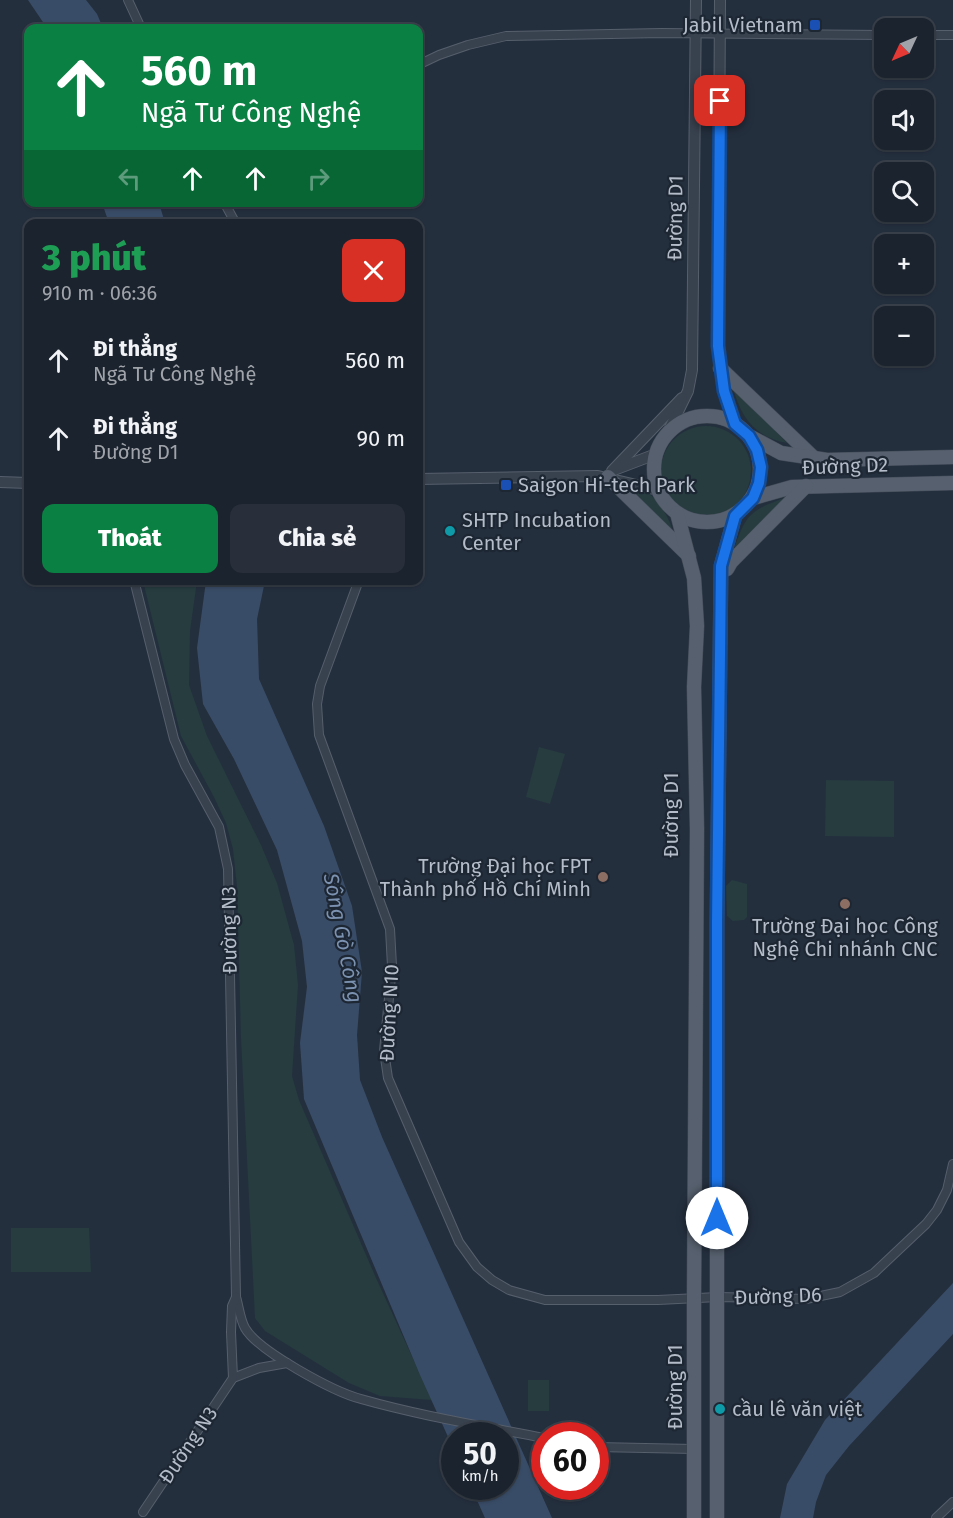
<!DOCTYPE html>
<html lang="vi">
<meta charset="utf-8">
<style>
body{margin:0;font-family:"Fira Sans",sans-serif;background:#282f3a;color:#f1f3f6;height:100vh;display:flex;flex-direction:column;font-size:22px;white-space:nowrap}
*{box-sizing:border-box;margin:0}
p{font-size:20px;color:#a0a4aa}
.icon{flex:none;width:33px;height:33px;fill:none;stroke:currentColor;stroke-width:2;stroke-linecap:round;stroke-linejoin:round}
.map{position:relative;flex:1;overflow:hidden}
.drawer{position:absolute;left:24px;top:219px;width:399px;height:366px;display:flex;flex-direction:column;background:#1b232e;border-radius:12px;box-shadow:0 2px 4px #0004,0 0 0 2px #39404a}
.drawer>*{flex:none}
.banner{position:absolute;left:24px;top:24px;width:399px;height:183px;border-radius:12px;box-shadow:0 2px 4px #0004,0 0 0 2px #39404a;background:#0b8043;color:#fff;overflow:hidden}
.needle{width:39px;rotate:226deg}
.tools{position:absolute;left:874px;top:18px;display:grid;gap:12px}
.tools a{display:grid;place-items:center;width:60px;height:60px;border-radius:12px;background:#1b232e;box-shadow:0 2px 4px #0004,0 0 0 2px #39404a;font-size:30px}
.speed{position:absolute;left:441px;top:1422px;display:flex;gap:12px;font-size:30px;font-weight:700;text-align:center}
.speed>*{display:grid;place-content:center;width:78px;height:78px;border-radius:50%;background:#1b232e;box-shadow:0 2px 4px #0004,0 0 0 2px #39404a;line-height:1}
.speed small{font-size:15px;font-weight:400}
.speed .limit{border:9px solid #d22;background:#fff;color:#111}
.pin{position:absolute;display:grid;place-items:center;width:51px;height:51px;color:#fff;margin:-26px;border-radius:12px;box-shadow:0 3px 9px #0006}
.me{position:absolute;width:66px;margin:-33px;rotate:0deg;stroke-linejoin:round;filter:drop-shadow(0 0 4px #0008)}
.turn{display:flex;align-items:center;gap:21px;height:126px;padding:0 18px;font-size:27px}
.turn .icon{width:78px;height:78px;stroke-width:2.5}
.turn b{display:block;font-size:42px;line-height:51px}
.lanes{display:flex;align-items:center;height:57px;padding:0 18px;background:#0003;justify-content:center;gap:30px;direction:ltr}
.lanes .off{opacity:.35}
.round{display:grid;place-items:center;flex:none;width:63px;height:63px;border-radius:12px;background:#282f3a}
.head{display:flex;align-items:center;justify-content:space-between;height:102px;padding:0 18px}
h1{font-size:36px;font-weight:800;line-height:45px;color:#1e9e55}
.action{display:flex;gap:12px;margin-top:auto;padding:12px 18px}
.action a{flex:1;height:69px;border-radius:12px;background:#0b8043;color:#fff;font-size:24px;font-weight:800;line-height:69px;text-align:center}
.action a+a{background:#282f3a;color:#f1f3f6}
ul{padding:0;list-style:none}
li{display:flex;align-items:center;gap:18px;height:78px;padding:0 18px}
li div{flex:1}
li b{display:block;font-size:22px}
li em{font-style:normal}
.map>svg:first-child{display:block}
</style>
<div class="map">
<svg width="953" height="1518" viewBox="0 0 953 1518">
<rect width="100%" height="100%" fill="#242f3e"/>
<g fill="#263c3f">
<path d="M733,388L787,443C755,437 741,418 733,388Z"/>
<circle cx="706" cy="471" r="45"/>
<path d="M620,484C629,487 641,488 648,493C662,503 671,522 675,538Z"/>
<path d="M790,496L733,552C746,512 751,510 790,496Z"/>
<polygon points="143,581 197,581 190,631 189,685 207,736 261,845 277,883 294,945 298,985 292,1076 299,1100 376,1278 432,1400 380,1396 349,1383 265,1331 255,1318 241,1038 237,887 233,849 226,823 214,797 181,736"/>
<polygon points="539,747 565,754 550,804 526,797"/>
<polygon points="826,780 894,781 894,837 825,836"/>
<polygon points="732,880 747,884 747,917 744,920 733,921 727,916 726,886"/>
<polygon points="11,1228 89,1228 91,1272 11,1272"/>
<rect x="528" y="1380" width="21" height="31"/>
</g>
<g fill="#394c67">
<polygon points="28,0 86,0 97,14 103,28 47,28"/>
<polygon points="102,203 159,203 165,223 109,223"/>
<polygon points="206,581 265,581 257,619 259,679 324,826 352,906 362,972 357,1035 360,1080 382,1137 552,1518 485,1518 471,1487 506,1486 506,1436 454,1436 454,1450 420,1375 304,1099 300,1043 307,987 302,941 277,850 234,759 203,704 197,648"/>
<polygon points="953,1283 953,1334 849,1446 826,1475 816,1502 813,1518 780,1518 787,1484 825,1420"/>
</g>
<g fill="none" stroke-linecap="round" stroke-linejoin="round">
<defs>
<g id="minor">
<polyline points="128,0 141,28"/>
<polyline points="924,35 953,35"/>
<polyline points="418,65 439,55 468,45 506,36 662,33 885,35"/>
<polyline points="224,202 236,224"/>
<path d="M134,580L174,739L185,765L219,827L228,869L236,1297C239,1307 240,1319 245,1328C258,1351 334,1392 361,1399C421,1416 483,1426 544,1438"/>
<polyline points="359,580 320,686 317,704 319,735 390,929 392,966 384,1051 388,1078 459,1242 477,1267 492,1280 509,1290 545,1300 658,1300 718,1297 806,1299 840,1292 874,1273 926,1224 937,1210 947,1190 953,1164"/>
<polyline points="233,1378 259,1368 287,1363"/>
<polyline points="596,1447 694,1449"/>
<polyline points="143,1512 233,1378 231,1332 232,1306 236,1297"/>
<polyline points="936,1518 953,1502"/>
</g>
<g id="tertiary">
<polyline points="720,0 718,346 724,391 735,424"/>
<polyline points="668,432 688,391 692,370 696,0"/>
<polyline points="614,470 656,454"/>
<polyline points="612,471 682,398"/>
<polyline points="418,479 598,476 658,490"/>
<polyline points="0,482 28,483"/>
</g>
<g id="primary">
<polyline points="720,368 814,458"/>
<circle cx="707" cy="469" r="53"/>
<polyline points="751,437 781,453 827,460 953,457"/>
<polyline points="608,477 689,556"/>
<polyline points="753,498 792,487 953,483"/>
<polyline points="677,513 694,578 697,626 694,687 697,829 694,1298 694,1518"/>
<polyline points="727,569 731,562 806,486"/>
<polyline points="717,1518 717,923 721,566 735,516"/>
</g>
</defs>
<use href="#minor" stroke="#565f6c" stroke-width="10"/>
<use href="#tertiary" stroke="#565f6c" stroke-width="12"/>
<use href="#primary" stroke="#414a57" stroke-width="15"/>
<use href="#minor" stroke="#38414e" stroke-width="8"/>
<use href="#tertiary" stroke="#38414e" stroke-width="10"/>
<use href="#primary" stroke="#56606e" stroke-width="14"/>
</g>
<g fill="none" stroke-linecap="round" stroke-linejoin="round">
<defs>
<polyline id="route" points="717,1218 717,923 721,566 735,516 753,498 759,483 761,467 757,450 749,436 735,424 724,391 718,346 720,101"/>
</defs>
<use href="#route" stroke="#114b97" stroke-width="15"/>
<use href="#route" stroke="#1a73e8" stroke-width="10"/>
</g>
<g fill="#1a4fb4" stroke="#1d2633" stroke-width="2">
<rect x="809" y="19" width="12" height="12" rx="3"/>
<rect x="500" y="479" width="12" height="12" rx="3"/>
</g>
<g fill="#0f9aa8" stroke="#1d2633" stroke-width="2">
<circle cx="450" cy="531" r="6"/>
<circle cx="720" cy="1409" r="6"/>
</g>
<g fill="#8d6e63" stroke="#1d2633" stroke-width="2">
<circle cx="603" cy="877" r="6"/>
<circle cx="845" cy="904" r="6"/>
</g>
<g text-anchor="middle" stroke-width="4.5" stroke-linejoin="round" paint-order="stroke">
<g font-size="20" fill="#b4bcc9" stroke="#1d2633" text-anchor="start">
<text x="803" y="32" text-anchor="end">Jabil Vietnam</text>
<text x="518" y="492">Saigon Hi-tech Park</text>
<text x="462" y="527">SHTP Incubation<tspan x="462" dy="23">Center</tspan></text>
<text x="591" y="873" text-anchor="end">Trường Đại học FPT<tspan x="591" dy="23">Thành phố Hồ Chí Minh</tspan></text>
<text x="845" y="933" text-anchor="middle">Trường Đại học Công<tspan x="845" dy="23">Nghệ Chi nhánh CNC</tspan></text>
<text x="732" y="1416">cầu lê văn việt</text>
</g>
<g font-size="20" fill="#b4bcc9" stroke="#1d2633">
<text transform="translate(675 218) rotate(-89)" y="7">Đường D1</text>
<text transform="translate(845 466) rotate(-2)" y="7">Đường D2</text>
<text transform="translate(671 815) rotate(-90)" y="7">Đường D1</text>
<text transform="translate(229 930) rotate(-91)" y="7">Đường N3</text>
<text transform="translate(389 1013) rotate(-87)" y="7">Đường N10</text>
<text transform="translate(778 1296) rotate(-2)" y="7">Đường D6</text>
<text transform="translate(675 1387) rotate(-90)" y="7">Đường D1</text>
<text transform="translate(188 1445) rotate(-56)" y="7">Đường N3</text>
</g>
<g font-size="21" font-style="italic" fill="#7c92b1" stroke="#1d2633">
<text transform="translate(343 938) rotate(79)" y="7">Sông Gò Công</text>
</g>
</g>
</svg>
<div class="tools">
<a><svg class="needle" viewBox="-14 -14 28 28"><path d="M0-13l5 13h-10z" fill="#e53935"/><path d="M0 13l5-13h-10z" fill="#a0a4aa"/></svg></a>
<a><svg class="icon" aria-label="sound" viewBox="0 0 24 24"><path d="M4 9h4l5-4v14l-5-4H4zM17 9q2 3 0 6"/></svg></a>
<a><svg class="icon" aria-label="search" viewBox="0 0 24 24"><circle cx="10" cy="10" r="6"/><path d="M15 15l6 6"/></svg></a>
<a>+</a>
<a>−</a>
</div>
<div class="speed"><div>50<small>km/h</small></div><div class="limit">60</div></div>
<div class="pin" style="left:720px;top:101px;background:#d93025"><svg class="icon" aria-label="arrive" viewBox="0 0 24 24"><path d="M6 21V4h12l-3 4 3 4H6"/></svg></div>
<svg class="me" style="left:717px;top:1218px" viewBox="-20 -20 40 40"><circle r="19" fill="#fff"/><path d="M0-13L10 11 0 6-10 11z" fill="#1a73e8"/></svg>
<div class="banner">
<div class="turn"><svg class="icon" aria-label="ahead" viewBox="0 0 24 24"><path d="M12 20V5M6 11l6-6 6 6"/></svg><div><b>560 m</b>Ngã Tư Công Nghệ</div></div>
<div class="lanes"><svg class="icon off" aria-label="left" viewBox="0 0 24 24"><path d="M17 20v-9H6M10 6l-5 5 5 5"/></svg><svg class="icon" aria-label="ahead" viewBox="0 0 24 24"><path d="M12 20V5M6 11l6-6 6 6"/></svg><svg class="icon" aria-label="ahead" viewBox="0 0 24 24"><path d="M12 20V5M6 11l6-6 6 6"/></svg><svg class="icon off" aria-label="right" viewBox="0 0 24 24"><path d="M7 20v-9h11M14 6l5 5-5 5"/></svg></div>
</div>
<section class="drawer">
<div class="head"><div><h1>3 phút</h1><p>910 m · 06:36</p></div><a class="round" style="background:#d93025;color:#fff"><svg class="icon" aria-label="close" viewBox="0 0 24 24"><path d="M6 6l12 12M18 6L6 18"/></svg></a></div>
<ul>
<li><svg class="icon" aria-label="ahead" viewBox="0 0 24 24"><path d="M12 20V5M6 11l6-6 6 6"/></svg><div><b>Đi thẳng</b><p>Ngã Tư Công Nghệ</p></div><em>560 m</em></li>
<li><svg class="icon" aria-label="ahead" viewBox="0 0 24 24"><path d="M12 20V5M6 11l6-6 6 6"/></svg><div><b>Đi thẳng</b><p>Đường D1</p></div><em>90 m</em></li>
</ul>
<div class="action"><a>Thoát</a><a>Chia sẻ</a></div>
</section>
</div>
